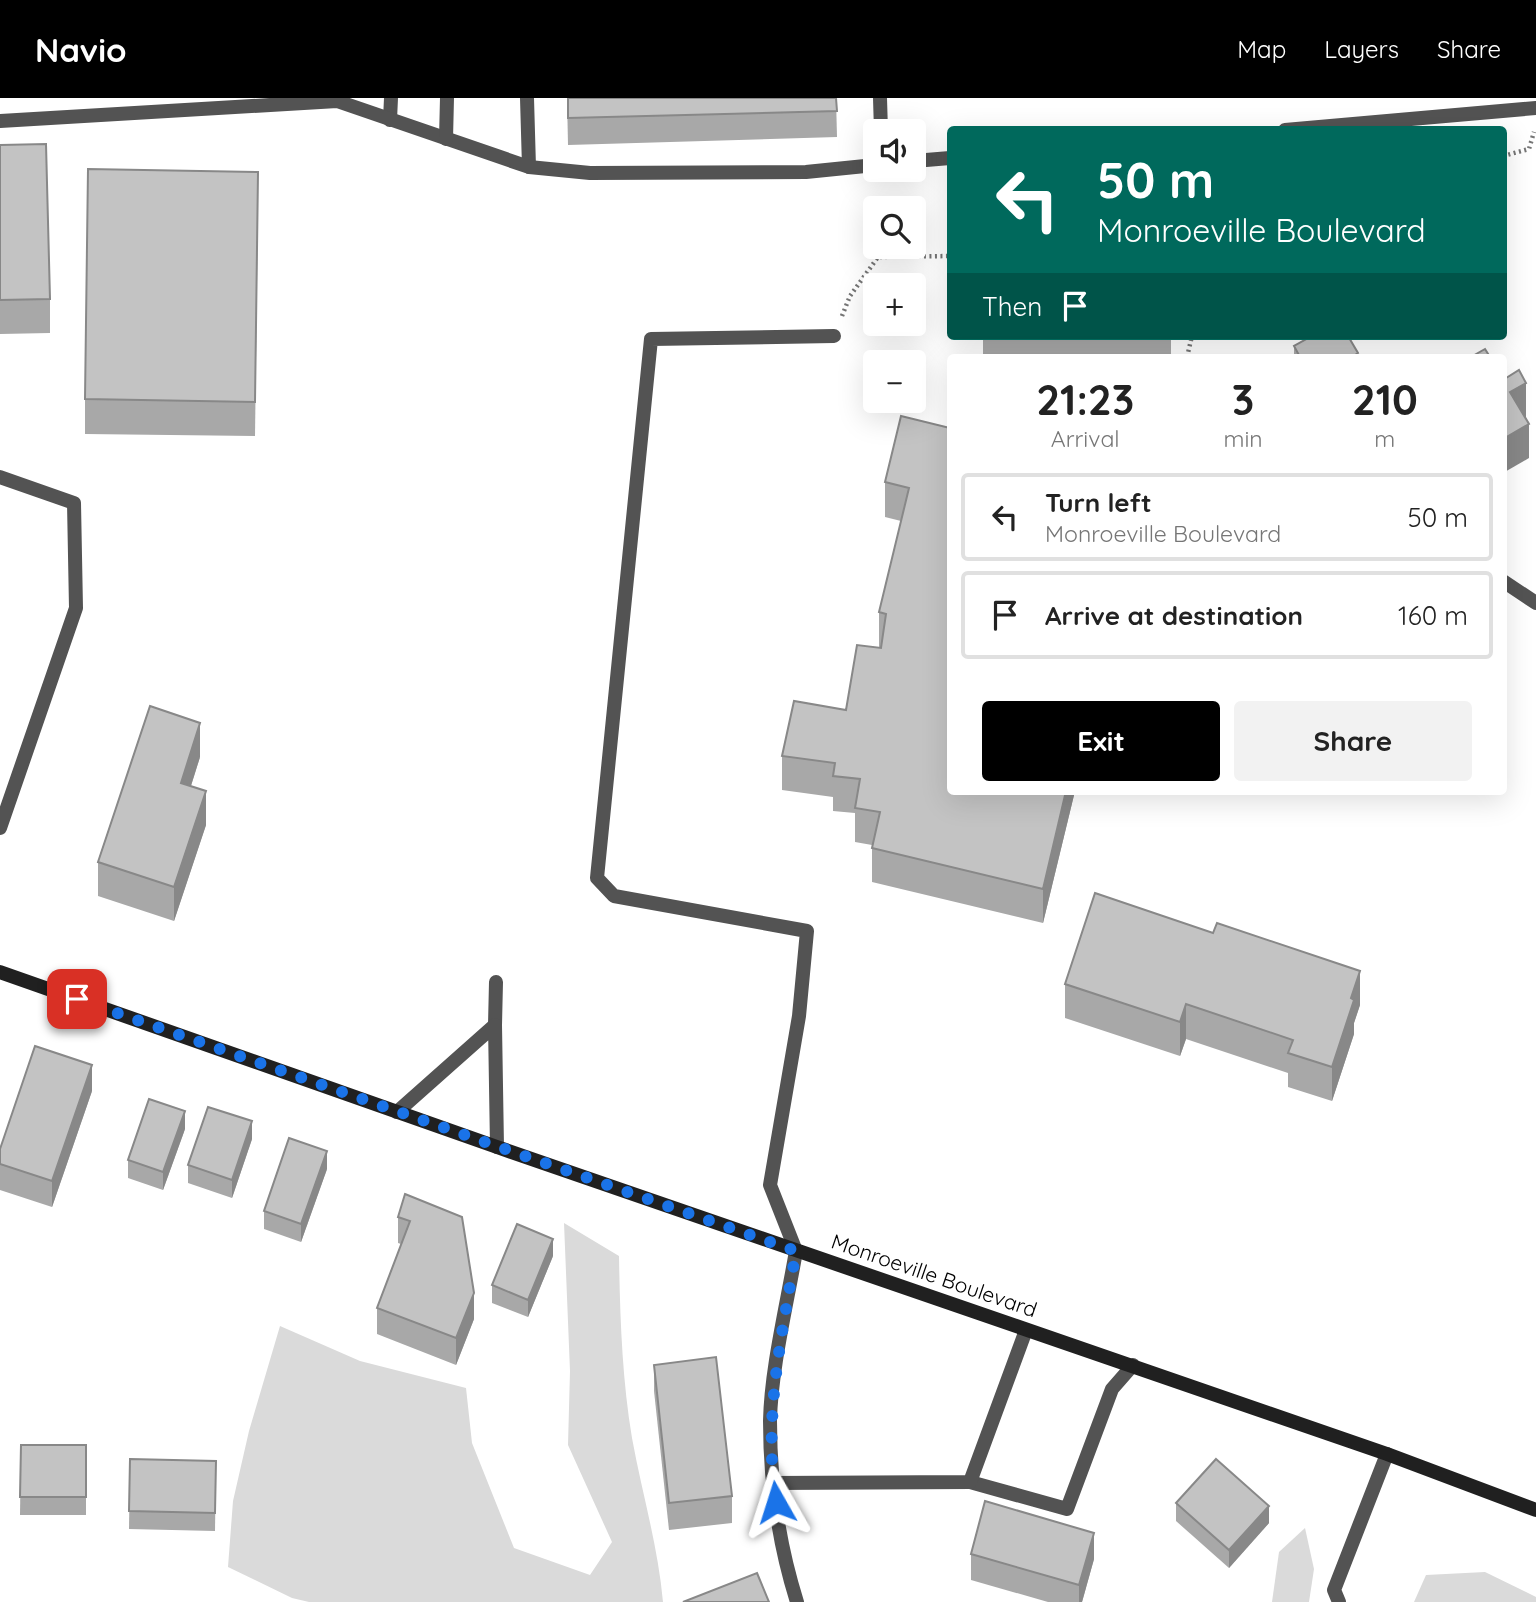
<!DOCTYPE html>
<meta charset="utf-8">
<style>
body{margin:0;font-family:Quicksand,sans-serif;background:#f2f2f2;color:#222;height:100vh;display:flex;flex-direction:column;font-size:26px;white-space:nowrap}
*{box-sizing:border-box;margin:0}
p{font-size:23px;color:#767676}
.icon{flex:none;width:38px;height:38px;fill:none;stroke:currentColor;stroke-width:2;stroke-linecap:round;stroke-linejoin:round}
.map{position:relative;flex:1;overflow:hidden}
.details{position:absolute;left:947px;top:256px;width:560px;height:441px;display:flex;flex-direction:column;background:#fff;border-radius:7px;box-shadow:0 7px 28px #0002}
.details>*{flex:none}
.top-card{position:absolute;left:947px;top:28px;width:560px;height:214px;border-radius:7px;box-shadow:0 7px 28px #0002;background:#00695c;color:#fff;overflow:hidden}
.buttons{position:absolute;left:863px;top:21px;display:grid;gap:14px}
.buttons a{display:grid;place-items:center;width:63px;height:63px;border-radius:7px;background:#fff;box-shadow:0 7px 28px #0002;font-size:35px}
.pin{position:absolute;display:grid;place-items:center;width:60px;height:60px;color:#fff;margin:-30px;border-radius:14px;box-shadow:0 4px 10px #0006}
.me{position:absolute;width:77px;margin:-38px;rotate:354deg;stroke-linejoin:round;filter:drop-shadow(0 0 5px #0008)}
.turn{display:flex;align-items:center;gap:24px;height:147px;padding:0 35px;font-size:32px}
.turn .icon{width:91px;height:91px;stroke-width:2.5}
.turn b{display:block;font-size:49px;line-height:60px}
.then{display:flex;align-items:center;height:66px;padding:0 35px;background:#0003;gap:14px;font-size:26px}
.eta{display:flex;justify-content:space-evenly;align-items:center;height:119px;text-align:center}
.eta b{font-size:42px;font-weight:700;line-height:49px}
.primary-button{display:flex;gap:14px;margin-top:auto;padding:14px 35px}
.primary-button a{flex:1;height:80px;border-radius:7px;background:#000;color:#fff;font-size:28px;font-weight:700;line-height:80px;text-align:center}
.primary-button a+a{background:#f2f2f2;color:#222}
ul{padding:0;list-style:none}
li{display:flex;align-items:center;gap:21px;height:88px;margin:0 14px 10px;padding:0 21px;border:4px solid #e0e0e0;border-radius:7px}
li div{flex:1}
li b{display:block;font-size:26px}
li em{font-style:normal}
header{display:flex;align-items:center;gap:42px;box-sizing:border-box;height:98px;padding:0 35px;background:#000;color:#fff}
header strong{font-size:33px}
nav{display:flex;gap:38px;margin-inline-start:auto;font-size:24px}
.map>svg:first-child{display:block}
</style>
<header>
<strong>Navio</strong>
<nav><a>Map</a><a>Layers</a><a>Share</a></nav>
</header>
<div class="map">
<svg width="1536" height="1504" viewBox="0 0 1536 1504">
<rect width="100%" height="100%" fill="#fff"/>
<g fill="#dadada">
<path d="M564,1125L619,1158C620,1219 622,1280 632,1340C642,1395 658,1448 663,1504H309L292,1500L228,1469L233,1403L249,1333L280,1228L360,1263L466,1290L472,1345L514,1450L590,1477L612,1444L568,1347L570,1273Z"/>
<polygon points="1305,1430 1314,1471 1309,1504 1272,1504 1279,1454"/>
<polygon points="1485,1474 1536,1499 1536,1504 1414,1504 1426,1477"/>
</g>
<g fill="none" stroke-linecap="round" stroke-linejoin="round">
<g stroke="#757575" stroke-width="4.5" stroke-dasharray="2 3.5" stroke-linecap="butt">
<polyline points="1503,58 1529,51 1534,34"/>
<polyline points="842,218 850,198 878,159 950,158"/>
<polyline points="1187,259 1192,238"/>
</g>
<g stroke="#535353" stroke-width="14">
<polyline points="527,0 529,69"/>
<polyline points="880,0 881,33"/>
<polyline points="390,22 391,0"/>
<polyline points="0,23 337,3 529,69 590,75 806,74 875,67"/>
<polyline points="1285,32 1536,10"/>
<polyline points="446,41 447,0"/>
<polyline points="914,63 950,60"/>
<polyline points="0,379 74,405 76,510 0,730"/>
<polyline points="1503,483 1536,505"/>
<polyline points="495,927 496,884"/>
<polyline points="397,1014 495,927 497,1049"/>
<polyline points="796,1153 770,1087 799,918 807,833 614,798 597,780 651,241 834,238"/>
<polyline points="970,1384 1067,1411 1112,1291 1133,1267"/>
<polyline points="773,1385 970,1384 1026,1232"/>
<polyline points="1339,1504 1334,1492 1387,1356"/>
</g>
<path stroke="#535353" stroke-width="14" d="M796,1153C787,1206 771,1271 770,1323C770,1384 779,1447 797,1504"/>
<polyline stroke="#202020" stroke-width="14" points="0,874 497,1049 1387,1356 1536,1412"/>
</g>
<g fill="#a8a8a8">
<polygon points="567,0 836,0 837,39 568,47"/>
<polygon points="0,47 50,201 50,235 0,236"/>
<polygon points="258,108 255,338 85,336 85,301"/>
<rect x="983" y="238" width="188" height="21"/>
<polygon points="1294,248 1358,259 1294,259"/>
<polygon points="901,318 1075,693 1043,825 872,784 872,747 855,744 855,715 833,713 833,699 782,692 782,658 846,612 881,549 879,549 879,514 901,423 885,419 885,384"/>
<polygon points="200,659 191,688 206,727 174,823 98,798 98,764"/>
<polygon points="1065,886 1360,907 1354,925 1354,936 1332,1003 1288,989 1288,975 1186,941 1180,958 1065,920"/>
<polygon points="92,993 52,1109 0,1092 0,1051"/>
<polygon points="185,1031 163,1092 128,1080 128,1062"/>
<polygon points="252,1041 232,1100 188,1085 188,1067"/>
<polygon points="327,1071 301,1144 264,1131 264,1113"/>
<polygon points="405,1096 474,1221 456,1267 377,1236 377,1210 401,1146 398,1145 398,1119"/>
<polygon points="553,1158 528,1219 492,1205 492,1187"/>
<polygon points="654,1267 732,1398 732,1425 669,1432 654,1293"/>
<polygon points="21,1347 86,1347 86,1417 20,1417"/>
<polygon points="130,1361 216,1363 215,1433 129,1431"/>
<polygon points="1176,1405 1269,1425 1229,1470 1176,1423"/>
<polygon points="971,1456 1094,1461 1082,1504 1048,1504 971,1482"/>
</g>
<g fill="#888">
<polygon points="1526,285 1526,320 1510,328 1510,294"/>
<polygon points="1529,326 1529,360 1503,375 1503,341"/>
<polygon points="200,625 200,659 181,719 181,685"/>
<polygon points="206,693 206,727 174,823 174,789"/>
<polygon points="1066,693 1075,693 1043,825 1043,791"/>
<polygon points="1360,873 1360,907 1354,925 1354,936 1332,1003 1332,969 1351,900"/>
<polygon points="1186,906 1186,941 1180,958 1180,924"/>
<polygon points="92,967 92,993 52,1109 52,1083"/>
<polygon points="185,1013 185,1031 163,1092 163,1074"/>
<polygon points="252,1023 252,1041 232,1100 232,1082"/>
<polygon points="327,1053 327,1071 301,1144 301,1126"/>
<polygon points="553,1141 553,1158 528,1219 528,1202"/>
<polygon points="474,1195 474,1221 456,1267 456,1240"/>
<polygon points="1269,1408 1269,1425 1229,1470 1229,1452"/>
<polygon points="1094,1435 1094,1461 1082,1504 1079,1504 1079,1487"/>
</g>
<g fill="#c3c3c3" stroke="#888" stroke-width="2">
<polygon points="568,0 836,0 837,13 568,20"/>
<polygon points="46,46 50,201 0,202 0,47"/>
<polygon points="88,71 258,74 255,304 85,301"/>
<polygon points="1312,238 1348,238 1358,255 1352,259 1300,259 1294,248"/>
<polygon points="1485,251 1490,259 1471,259"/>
<polygon points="1519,272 1526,285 1510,294 1529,326 1503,341 1503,282"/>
<polygon points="901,318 950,330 950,693 1066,693 1043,791 872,750 880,714 855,710 860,681 833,678 835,665 782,658 794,603 846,612 857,547 881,550 886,516 879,514 909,390 885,384"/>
<polygon points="150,608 200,625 181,685 206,693 174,789 98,764"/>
<polygon points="1095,795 1213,835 1217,825 1360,873 1351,900 1354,902 1332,969 1288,955 1293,942 1186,906 1180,924 1065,886"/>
<polygon points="35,948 92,967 52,1083 0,1066 0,1051"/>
<polygon points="149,1001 185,1013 163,1074 128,1062"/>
<polygon points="208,1009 252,1023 232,1082 188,1067"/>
<polygon points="289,1040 327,1053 301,1126 264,1113"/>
<polygon points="405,1096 462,1119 474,1195 456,1240 377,1210 410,1123 398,1119"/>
<polygon points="517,1126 553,1141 528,1202 492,1187"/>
<polygon points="716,1259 732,1398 669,1405 654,1267"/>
<polygon points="21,1347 86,1347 86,1399 20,1399"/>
<polygon points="130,1361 216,1363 215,1415 129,1413"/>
<polygon points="1216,1361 1269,1408 1229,1452 1176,1405"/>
<polygon points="985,1403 1094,1435 1079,1487 971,1456"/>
<polygon points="757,1475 769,1504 683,1504"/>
</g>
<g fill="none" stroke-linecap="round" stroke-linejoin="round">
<path stroke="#1a73e8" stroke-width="12" stroke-dasharray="0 21.6" d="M77,901L796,1153C782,1238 763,1317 776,1404"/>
</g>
<g text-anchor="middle" stroke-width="5" stroke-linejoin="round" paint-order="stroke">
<g font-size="21" fill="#000" stroke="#fff">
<text transform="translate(934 1178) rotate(19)" y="7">Monroeville Boulevard</text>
</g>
</g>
</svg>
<div class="buttons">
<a><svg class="icon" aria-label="sound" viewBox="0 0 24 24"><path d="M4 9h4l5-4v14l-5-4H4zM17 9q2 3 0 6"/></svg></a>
<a><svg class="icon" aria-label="search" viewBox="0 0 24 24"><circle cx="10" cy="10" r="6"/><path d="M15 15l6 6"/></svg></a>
<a>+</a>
<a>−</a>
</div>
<div class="pin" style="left:77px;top:901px;background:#d93025"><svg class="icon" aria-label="arrive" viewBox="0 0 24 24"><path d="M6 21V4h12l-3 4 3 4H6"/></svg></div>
<svg class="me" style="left:776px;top:1404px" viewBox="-20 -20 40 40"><path d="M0-17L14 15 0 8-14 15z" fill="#1a73e8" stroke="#fff" stroke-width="4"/></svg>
<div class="top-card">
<div class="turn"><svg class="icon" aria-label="left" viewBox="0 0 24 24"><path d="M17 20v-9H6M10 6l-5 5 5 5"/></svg><div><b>50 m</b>Monroeville Boulevard</div></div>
<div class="then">Then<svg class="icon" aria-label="arrive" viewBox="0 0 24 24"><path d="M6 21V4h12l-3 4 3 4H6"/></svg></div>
</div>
<section class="details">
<div class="eta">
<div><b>21:23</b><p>Arrival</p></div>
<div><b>3</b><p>min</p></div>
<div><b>210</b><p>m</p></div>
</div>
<ul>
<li><svg class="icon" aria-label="left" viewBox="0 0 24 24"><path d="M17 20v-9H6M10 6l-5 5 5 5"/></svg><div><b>Turn left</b><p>Monroeville Boulevard</p></div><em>50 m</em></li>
<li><svg class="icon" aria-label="arrive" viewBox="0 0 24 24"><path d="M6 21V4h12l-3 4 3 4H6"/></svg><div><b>Arrive at destination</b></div><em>160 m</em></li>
</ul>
<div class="primary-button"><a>Exit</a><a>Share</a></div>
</section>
</div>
